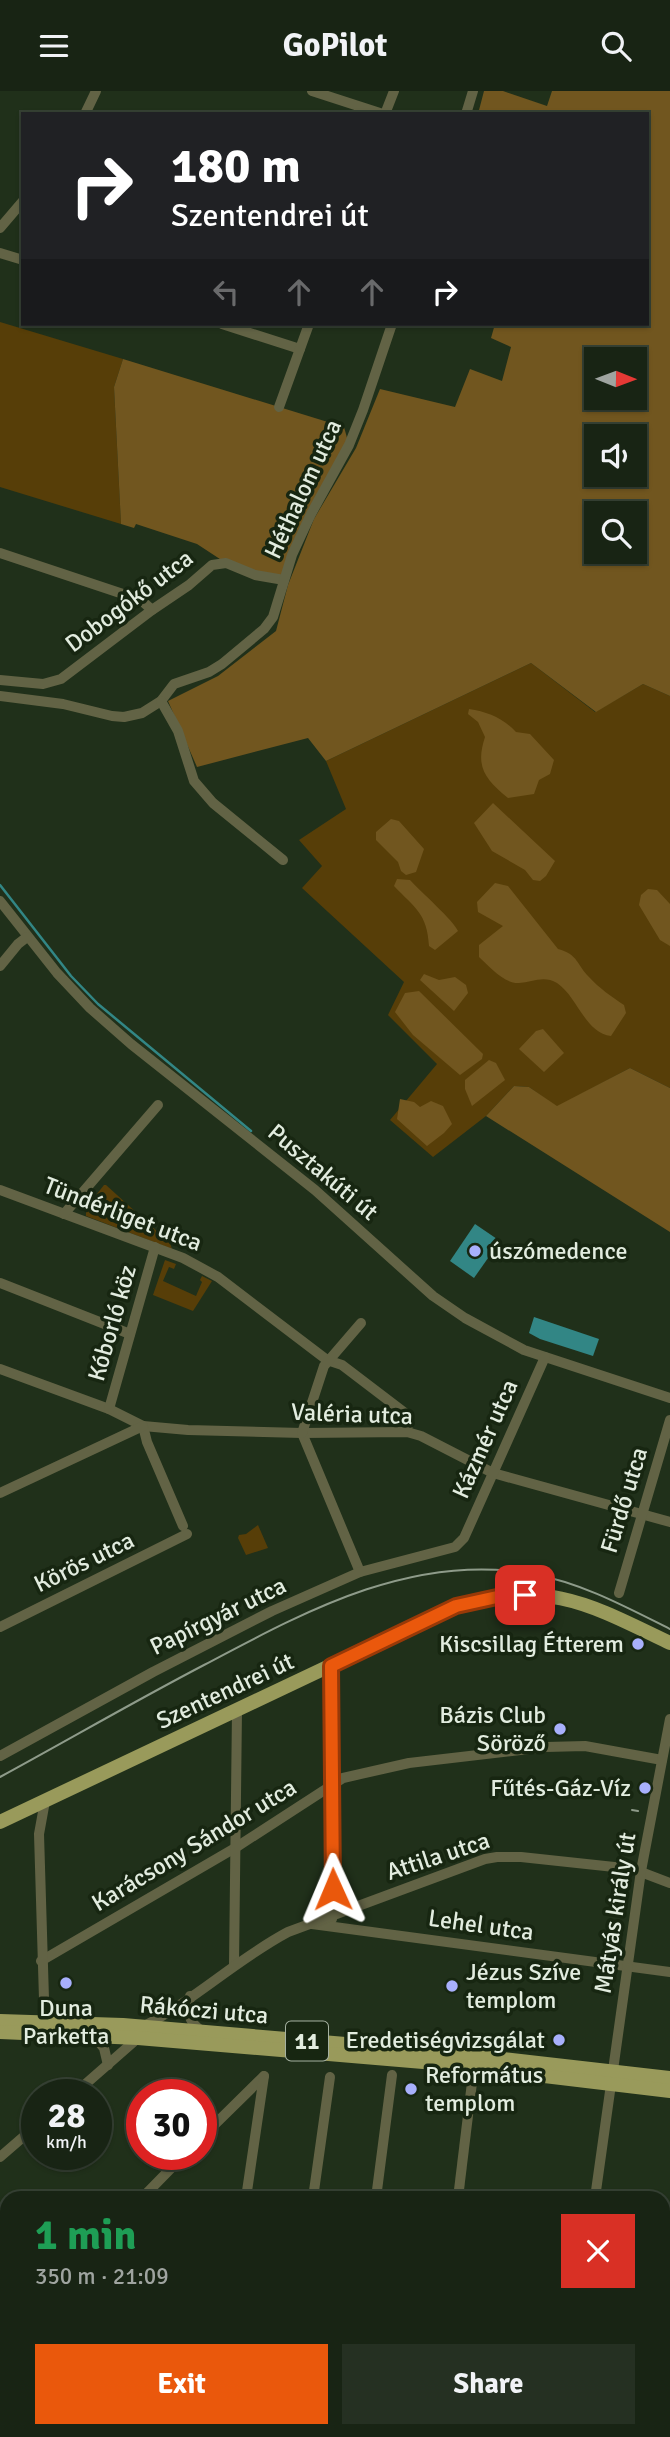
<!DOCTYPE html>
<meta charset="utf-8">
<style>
body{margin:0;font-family:Signika,sans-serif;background:#253022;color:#f1f3f6;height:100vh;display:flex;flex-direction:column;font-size:26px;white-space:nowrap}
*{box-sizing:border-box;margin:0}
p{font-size:23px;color:#9fa4a0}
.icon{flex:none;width:38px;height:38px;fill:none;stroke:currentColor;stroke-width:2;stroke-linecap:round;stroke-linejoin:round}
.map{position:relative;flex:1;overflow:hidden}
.details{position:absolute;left:0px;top:2100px;width:670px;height:247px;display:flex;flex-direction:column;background:#182414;border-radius:21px 21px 0 0;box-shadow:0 2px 5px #0004,0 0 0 2px #364134}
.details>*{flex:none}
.top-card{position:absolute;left:21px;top:21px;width:628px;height:214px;border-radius:0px;box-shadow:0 2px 5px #0004,0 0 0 2px #364134;background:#202124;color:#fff;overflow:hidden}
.needle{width:46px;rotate:91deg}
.tools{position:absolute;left:584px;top:256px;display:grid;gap:14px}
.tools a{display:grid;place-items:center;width:63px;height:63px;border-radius:0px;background:#182414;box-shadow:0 2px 5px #0004,0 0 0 2px #364134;font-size:35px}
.speed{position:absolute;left:21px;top:1988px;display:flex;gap:14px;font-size:35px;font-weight:700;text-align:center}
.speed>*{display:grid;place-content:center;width:91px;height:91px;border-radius:50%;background:#182414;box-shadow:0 2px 5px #0004,0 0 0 2px #364134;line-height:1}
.speed small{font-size:18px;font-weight:400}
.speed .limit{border:10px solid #d22;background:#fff;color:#111}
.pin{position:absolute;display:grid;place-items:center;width:60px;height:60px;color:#fff;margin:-30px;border-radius:14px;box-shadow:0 4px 10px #0006}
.me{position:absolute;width:77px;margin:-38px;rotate:359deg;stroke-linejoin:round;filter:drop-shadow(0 0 5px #0008)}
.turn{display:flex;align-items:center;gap:24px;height:147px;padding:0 35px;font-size:32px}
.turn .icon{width:91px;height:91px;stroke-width:2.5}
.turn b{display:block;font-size:49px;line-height:60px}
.lanes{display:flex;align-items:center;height:66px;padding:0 35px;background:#0003;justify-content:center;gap:35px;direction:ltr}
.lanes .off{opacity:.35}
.round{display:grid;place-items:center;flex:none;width:74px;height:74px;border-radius:0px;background:#253022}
.headline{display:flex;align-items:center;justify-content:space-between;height:119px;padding:0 35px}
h1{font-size:42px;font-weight:700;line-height:52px;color:#1e9e55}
.cta{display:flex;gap:14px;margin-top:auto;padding:14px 35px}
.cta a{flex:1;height:80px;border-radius:0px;background:#ea580c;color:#fff;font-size:28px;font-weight:700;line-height:80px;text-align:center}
.cta a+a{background:#253022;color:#f1f3f6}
header{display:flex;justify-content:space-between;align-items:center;height:91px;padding:0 35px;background:#182414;font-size:32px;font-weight:700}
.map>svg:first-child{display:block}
</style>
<header><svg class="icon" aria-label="menu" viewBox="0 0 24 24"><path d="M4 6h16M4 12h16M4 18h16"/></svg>GoPilot<svg class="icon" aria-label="search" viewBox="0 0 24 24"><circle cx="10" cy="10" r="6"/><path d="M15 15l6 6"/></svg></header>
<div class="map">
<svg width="670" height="2346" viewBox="0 0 670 2346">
<rect width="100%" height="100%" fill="#20301a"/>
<g fill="#573e08">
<polygon points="0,231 123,268 114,296 121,433 0,396"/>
<polygon points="531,572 595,621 643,593 670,605 670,997 630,977 557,1016 529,996 514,995 486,1025 433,1066 390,1029 437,973 388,924 404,891 302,797 322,775 299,749 346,718 326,670"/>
<polygon points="104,1094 106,1094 170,1152 172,1158 86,1125 86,1117"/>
<polygon points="165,1169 176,1173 174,1178 169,1176 163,1190 196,1205 202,1191 200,1189 202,1185 212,1190 193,1220 153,1204"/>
<polygon points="258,1434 268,1457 246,1464 238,1447 239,1444 246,1443"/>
</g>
<g fill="#71561f" fill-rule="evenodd">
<path d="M484,0H503L547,15L552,0H670V605L643,593L596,621L531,572L326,670L308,647L197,676L168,610L218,585L276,540L288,494L314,428L356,357L380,298L455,316L470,278L502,290L511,256L491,247L495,233H648V23H478ZM597,268H635V306H597ZM597,345H635V383H597ZM597,422H635V460H597Z"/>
<polygon points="123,268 344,336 349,354 284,489 226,472 197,453 136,433 134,437 121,433 114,296"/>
<path d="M469,618C488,621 503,627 516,641L530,643L554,669L550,683L539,689L534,703L508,707C485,688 475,676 485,646L478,631L468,623Z"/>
<polygon points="493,712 555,770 546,785 540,790 533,789 525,779 492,760 474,732"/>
<polygon points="391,728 399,730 424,758 416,781 406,784 401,780 398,771 376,749 376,741"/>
<path d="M397,788L410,789C420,800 454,830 458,840L435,859L429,855C427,822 415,817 394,795Z"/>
<path d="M495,792L508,795L558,858C578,863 577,874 589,886C599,897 612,906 624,914L626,922L611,945C585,942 577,905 557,892C544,884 532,891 519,892C504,893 489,875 479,866V854L503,835L478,821L477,811Z"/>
<polygon points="648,798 657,799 670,813 670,855 660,849 639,814 641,804"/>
<polygon points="424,883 439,889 455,886 466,894 468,902 454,920 420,889"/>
<polygon points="419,900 483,963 482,968 460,984 413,944 395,921 405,902"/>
<polygon points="543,938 564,962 544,981 519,958 536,940"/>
<polygon points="489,969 496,972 505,989 472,1015 465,998 465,989"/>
<polygon points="630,977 670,997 670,1141 486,1025 514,995 529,996 557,1015"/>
<polygon points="400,1008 414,1011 420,1016 431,1010 443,1015 452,1033 444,1042 427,1055 397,1028"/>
</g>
<g fill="#328685">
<polygon points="475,1133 500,1150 474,1187 450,1170"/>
<polygon points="534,1226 599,1248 593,1265 540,1248 529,1242"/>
</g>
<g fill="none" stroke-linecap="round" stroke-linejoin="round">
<polyline stroke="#328685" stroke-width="2.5" points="0,794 71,885 98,913 251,1040"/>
<g stroke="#626345" stroke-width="10">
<polyline points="312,0 383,23"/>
<polyline points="85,23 96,0"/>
<polyline points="385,23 394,0"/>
<polyline points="466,23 473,0"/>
<polyline points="0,137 23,110"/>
<polyline points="0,162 23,169"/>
<polyline points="222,233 300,258"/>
<polyline points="279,316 309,233"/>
<polyline points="0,462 141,509 152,519"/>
<polyline points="0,589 43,593 61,588 152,519 189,494 212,474 226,472 255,484 284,489"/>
<polyline points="0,605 63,613 112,625 124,626 142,622 161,610 174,593 209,581 222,573 264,538 273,526 292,464 311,423 349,354 363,319 392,233"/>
<polyline points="161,610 178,640 194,690 213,712 283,769"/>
<polyline points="0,810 57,882 90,917 131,953 315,1099 433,1205 465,1227 524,1259 670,1307"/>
<polyline points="0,875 18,853 27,846"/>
<polyline points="0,1099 183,1167 218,1186 327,1269 342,1274 405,1322 408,1331 407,1341"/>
<polyline points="64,1123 158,1014"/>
<polyline points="0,1192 130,1243"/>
<polyline points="0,1278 109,1318 143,1335 188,1339 302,1342 407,1341 421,1345 493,1382 670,1431"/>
<polyline points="109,1318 155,1156"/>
<polyline points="143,1335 147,1351 183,1435"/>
<polyline points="302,1342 360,1481"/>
<polyline points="302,1342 324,1275 361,1232"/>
<polyline points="0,1402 143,1335"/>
<polyline points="619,1502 670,1329"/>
<polyline points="0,1536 187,1443"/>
<polyline points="331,1575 332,1828"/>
<polyline points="0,1665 153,1581 272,1520 360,1481 455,1456 464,1447 545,1266"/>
<polyline points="312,1833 670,1881"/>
<polyline points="41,1870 235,1757 343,1687 409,1672 546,1656 585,1655 662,1669"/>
<polyline points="234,1874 237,1619"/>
<path d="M190,1905C187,1921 188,1931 202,1940"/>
<polyline points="44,1908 39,1743 45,1710"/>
<path d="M144,1935C195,1909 237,1868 288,1841L485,1768L497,1766H521L633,1778L670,1792"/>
<polyline points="93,1944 104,1957 108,1974"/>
<polyline points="73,2004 138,1947"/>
<polyline points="201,2047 264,1985"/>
<polyline points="0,2066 37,2034"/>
<polyline points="142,2107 185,2063"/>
<polyline points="246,2107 264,1985"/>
<polyline points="313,2107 330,1986"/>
<polyline points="376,2107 392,1984"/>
<polyline points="458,2107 474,1975"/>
<polyline points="595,2107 641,1780 670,1628"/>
<polyline points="663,2138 670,2139"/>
<polyline points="0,2144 7,2148"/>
<polyline points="0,2248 7,2241"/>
<polyline points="48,2346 48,2340"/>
<polyline points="114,2346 115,2340"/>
<polyline points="200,2346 201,2340"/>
<polyline points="313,2346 314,2340"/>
<polyline points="564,2346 565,2340"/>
<polyline points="633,2346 634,2340"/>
</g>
<g stroke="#999a5b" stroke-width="14">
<path d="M0,1731L456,1515C549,1489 587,1512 670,1552"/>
<polyline points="0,1930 123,1934 451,1962 670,1987"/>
<polyline points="0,1941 138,1947 435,1972 670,2000"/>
</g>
<g stroke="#8e9b8a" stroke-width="2">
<path d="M0,1686C68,1649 135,1610 204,1574C306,1520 413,1461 533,1483C582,1492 626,1516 670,1538"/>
<polyline points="632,1719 638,1720"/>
</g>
</g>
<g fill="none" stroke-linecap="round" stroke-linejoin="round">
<defs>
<polyline id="route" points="333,1798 331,1575 456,1515 497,1506 525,1504"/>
</defs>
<use href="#route" stroke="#983908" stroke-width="18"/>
<use href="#route" stroke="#ea580c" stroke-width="12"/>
</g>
<g fill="#a8b0fc" stroke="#172611" stroke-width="2.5">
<circle cx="475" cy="1160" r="7"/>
<circle cx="638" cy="1553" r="7"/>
<circle cx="560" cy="1638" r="7"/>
<circle cx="645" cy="1697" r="7"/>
<circle cx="66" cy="1892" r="7"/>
<circle cx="452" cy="1895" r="7"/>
<circle cx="559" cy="1949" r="7"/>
<circle cx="411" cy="1998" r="7"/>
</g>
<g text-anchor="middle" stroke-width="7" stroke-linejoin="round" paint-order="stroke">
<rect fill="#172611" stroke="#a5b1a1" stroke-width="2" x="286" y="1930.5" width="42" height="39" rx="5"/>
<g font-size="23" font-weight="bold" fill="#e2ecdf">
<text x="307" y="1958">11</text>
</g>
<g font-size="24" fill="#e2ecdf" stroke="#172611">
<text transform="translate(303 398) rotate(-65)" y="8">Héthalom utca</text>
<text transform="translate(129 510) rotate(-37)" y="8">Dobogókő utca</text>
<text transform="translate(323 1081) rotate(40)" y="8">Pusztakúti út</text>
<text transform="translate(123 1123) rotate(21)" y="8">Tündérliget utca</text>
<text transform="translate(112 1232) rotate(-74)" y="8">Kóborló köz</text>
<text transform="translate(352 1323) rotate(2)" y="8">Valéria utca</text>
<text transform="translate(485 1348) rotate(-66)" y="8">Kázmér utca</text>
<text transform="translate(624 1409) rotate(-73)" y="8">Fürdő utca</text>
<text transform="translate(84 1471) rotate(-26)" y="8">Körös utca</text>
<text transform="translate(218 1525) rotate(-26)" y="8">Papírgyár utca</text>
<text transform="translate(225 1600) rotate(-25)" y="8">Szentendrei út</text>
<text transform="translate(194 1754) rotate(-31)" y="8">Karácsony Sándor utca</text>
<text transform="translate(438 1765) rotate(-18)" y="8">Attila utca</text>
<text transform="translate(615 1822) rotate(-81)" y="8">Mátyás király út</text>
<text transform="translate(481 1834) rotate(8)" y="8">Lehel utca</text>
<text transform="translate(204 1919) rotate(5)" y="8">Rákóczi utca</text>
</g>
<g font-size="24" fill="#e2ecdf" stroke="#172611" text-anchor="end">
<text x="489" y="1168" text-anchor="start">úszómedence</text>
<text x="624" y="1561">Kiscsillag Étterem</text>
<text x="546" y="1632">Bázis Club<tspan x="546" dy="28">Söröző</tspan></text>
<text x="631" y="1705">Fűtés-Gáz-Víz</text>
<text x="466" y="1889" text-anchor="start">Jézus Szíve<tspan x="466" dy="28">templom</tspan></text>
<text x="66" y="1925" text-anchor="middle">Duna<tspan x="66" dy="28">Parketta</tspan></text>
<text x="545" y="1957">Eredetiségvizsgálat</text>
<text x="425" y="1992" text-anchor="start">Református<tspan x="425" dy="28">templom</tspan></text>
</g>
</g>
</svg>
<div class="tools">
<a><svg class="needle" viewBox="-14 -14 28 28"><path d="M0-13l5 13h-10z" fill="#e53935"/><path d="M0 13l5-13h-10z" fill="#9fa4a0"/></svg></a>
<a><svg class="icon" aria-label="sound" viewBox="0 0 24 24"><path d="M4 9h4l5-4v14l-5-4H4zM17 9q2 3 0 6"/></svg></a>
<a><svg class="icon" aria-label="search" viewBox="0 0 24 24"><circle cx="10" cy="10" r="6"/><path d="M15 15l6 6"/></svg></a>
</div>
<div class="speed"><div>28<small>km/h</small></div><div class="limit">30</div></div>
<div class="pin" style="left:525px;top:1504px;background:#d93025"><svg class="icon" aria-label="arrive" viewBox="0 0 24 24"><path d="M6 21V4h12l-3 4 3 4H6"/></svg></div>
<svg class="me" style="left:333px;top:1798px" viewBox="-20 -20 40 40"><path d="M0-17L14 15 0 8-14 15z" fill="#ea580c" stroke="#fff" stroke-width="4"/></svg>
<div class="top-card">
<div class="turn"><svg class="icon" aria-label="right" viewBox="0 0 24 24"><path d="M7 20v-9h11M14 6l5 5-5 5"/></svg><div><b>180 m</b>Szentendrei út</div></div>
<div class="lanes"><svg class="icon off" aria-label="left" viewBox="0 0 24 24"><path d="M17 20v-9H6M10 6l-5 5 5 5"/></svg><svg class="icon off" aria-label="ahead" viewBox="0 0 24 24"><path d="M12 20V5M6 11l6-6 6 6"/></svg><svg class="icon off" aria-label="ahead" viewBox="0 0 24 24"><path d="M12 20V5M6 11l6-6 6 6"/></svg><svg class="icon" aria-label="right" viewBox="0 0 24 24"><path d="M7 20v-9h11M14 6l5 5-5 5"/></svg></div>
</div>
<section class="details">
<div class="headline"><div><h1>1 min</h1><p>350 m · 21:09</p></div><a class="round" style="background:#d93025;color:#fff"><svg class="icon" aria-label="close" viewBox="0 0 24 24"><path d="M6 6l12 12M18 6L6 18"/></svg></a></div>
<div class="cta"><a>Exit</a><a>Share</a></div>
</section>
</div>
